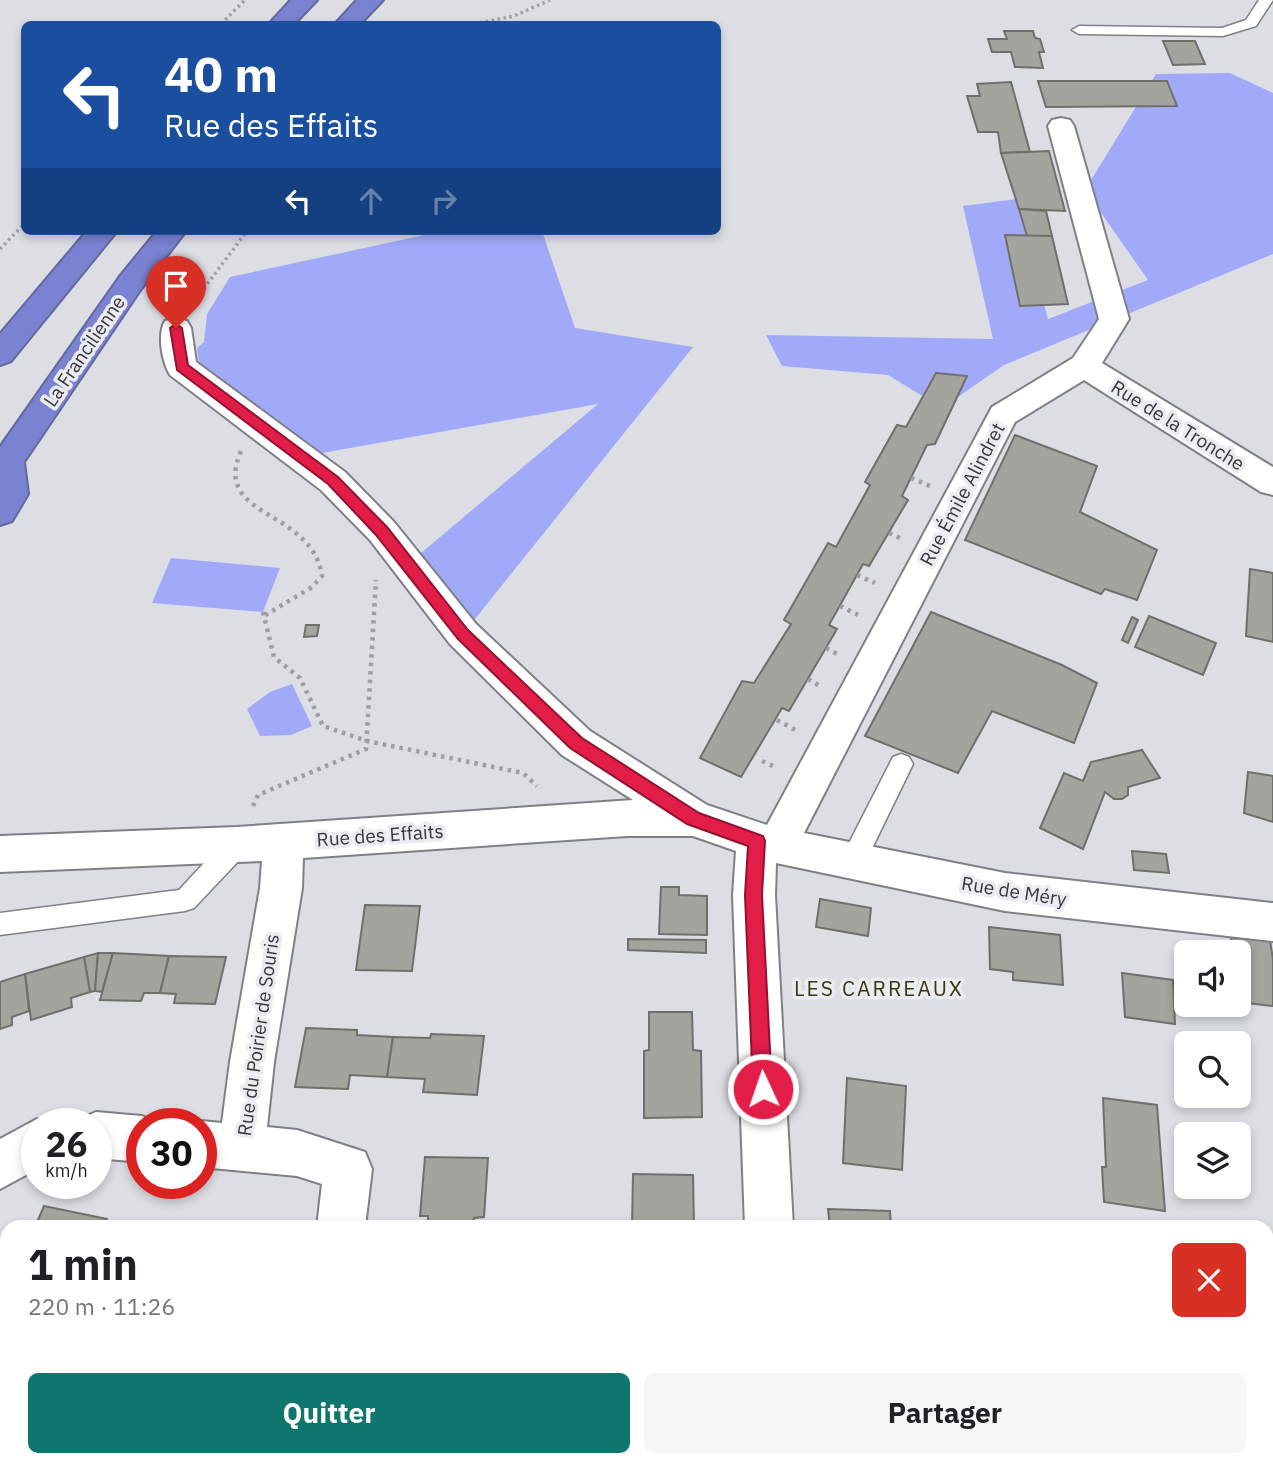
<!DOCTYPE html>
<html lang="fr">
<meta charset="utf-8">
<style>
body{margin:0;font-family:"IBM Plex Sans",sans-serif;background:#f6f6f6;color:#202124;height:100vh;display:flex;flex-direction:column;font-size:26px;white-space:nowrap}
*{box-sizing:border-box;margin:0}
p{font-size:23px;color:#757577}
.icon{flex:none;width:38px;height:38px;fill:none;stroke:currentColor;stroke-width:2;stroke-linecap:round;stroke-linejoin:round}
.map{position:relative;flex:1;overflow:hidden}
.drawer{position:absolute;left:0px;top:1220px;width:1274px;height:247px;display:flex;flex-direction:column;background:#fff;border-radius:21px 21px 0 0;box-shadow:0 4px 10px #0003}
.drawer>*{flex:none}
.hud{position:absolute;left:21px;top:21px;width:700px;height:214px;border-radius:10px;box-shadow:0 4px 10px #0003;background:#1a4fa0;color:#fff;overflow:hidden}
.buttons{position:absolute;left:1174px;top:940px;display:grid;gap:14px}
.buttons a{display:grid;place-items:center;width:77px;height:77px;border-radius:10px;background:#fff;box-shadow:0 4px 10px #0003;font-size:35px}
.speed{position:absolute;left:21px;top:1108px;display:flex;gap:14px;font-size:35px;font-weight:700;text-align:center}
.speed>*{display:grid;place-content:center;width:91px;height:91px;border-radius:50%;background:#fff;box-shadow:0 4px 10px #0003;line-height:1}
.speed small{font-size:18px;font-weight:400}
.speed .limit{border:10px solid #d22;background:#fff;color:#111}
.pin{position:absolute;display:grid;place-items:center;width:60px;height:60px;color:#fff;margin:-72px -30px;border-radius:50% 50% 50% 0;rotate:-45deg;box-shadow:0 0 7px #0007}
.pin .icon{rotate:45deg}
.me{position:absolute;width:77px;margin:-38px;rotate:357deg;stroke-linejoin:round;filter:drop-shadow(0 0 5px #0008)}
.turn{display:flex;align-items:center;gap:24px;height:147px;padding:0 28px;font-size:32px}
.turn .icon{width:91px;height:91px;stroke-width:2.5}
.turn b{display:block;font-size:49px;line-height:60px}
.lanes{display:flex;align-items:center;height:66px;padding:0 28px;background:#0003;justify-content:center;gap:35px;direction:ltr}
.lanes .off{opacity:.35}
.round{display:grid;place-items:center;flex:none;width:74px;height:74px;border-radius:10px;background:#f6f6f6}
.overview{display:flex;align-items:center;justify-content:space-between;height:119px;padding:0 28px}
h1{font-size:42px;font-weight:800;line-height:52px}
.button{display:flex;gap:14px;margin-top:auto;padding:14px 28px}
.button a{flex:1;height:80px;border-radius:10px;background:#0f766e;color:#fff;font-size:28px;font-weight:800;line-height:80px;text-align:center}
.button a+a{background:#f6f6f6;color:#202124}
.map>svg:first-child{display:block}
</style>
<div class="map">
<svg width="1273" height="1465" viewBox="0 0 1273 1465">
<rect width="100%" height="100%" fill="#dddee4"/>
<g fill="#a1aaf9">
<polygon points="1230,73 1273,93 1273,254 1004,365 942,408 888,375 782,366 766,335 993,339 963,206 1017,199 1048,319 1148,280 1085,190 1156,74"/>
<polygon points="443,231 542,231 575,328 693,347 463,634 408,564 598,404 322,453 199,363 197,348 204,342 207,314 230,277"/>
<polygon points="171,558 280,568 263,612 152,603"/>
<polygon points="292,684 312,726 291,735 260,736 247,709 270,692"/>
</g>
<g fill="#a4a49f" stroke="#6f706b" stroke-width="2">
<polygon points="1004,31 1033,31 1035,38 1040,39 1044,52 1039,52 1043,68 1015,67 1011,52 992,52 988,39 1007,39"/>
<polygon points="1163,41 1195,41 1205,64 1173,65"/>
<polygon points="1038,81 1167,81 1177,106 1046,107"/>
<polygon points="1011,82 1030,152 1001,153 998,132 978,132 967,96 980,96 977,84"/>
<polygon points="1049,151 1065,211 1019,209 1001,153"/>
<polygon points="1019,209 1046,211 1052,236 1027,236"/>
<polygon points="1005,235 1052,236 1068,304 1020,306"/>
<polygon points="936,373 967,376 935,444 927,445 902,496 908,500 869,566 863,564 829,625 837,629 789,711 782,708 741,777 700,758 742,681 754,683 791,624 784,620 828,543 836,547 870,485 865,482 897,425 906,427"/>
<polygon points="1015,435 1097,466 1080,512 1157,550 1137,600 1105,589 1101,594 965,540"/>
<polygon points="1250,569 1273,573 1273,642 1246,636"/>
<polygon points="931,612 1062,665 1097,683 1074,743 992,711 958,773 865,736"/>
<polygon points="1149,616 1216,643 1203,675 1135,647"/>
<polygon points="1132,617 1138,620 1128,643 1122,640"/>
<polygon points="306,625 319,625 317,636 304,637"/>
<polygon points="1142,750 1160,778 1128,787 1128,795 1122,799 1114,799 1105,792 1083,849 1040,828 1064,773 1083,781 1091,762"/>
<polygon points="1248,772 1273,776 1273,822 1244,813"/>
<polygon points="1132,851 1166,854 1169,873 1134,870"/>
<polygon points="661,887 679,887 679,895 707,896 707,935 659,934"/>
<polygon points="820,899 871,908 868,936 816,927"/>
<polygon points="365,905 420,906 412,971 356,970"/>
<polygon points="989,927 1060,935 1063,985 1013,980 1013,972 990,969"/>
<polygon points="1231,931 1269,934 1273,959 1273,1006 1239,1002 1239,952 1232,952"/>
<polygon points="628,939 706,940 706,953 628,950"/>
<polygon points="98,953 95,991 90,992 84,957"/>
<polygon points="98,953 113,953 102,992 95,991"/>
<polygon points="113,953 169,956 160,993 144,993 141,1001 100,1000"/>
<polygon points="169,956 226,957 215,1004 174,1003 176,994 160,993"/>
<polygon points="84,957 90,992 71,998 72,1007 31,1020 25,974"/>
<polygon points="1122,973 1173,980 1175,1024 1125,1017"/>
<polygon points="25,974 29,1011 12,1017 12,1025 0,1029 0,982"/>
<polygon points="649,1012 692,1012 693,1050 701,1051 702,1117 644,1118 644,1051 649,1050"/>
<polygon points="306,1028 357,1030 357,1035 393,1037 387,1077 350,1075 348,1089 295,1087"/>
<polygon points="431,1034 484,1036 477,1095 423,1092 425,1079 387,1077 393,1037 430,1038"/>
<polygon points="847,1078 906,1086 902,1170 843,1163"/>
<polygon points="1103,1098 1157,1105 1165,1211 1104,1202 1102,1167 1106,1167"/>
<polygon points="425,1157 488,1158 484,1217 474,1218 473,1227 428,1227 428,1216 420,1216"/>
<polygon points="633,1174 693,1175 694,1227 632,1227"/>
<polygon points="44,1206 107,1219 104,1227 35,1227"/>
<polygon points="828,1209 890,1211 891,1227 830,1227"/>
<polygon points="7,1294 7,1322 0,1320 0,1310"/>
<polygon points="0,1320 7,1322 7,1388 0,1386"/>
<polygon points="0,1386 7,1388 7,1460 37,1460 35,1465 0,1465"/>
<polygon points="199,1460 242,1460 242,1465 198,1465"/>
<polygon points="397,1460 466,1460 466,1465 396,1465"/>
<polygon points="653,1460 700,1460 701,1465 653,1465"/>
<polygon points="874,1460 1033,1460 1024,1465 873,1465"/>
</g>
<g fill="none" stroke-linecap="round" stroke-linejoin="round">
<defs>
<g id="lane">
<polygon points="1259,0 1273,0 1256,26 1223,36 1079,34 1072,30 1079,26 1222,28 1246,20"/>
<polygon points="901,754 909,757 913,764 862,869 853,872 844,869 841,861 844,853 893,757"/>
<polygon points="237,834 246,837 249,845 246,853 194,908 185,911 0,935 0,913 179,890 228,837"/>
</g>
<g id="street">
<path d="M1061,118L1070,120L1074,126L1129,319L1102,363L1273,467V495L1261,492L1084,380L1015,422L804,833L1005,873L1273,903V941L1005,911L776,863L775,895L793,1227H745L733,895L736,851L693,836H627L303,858L302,888L274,1062L267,1127L297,1130L365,1152L372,1169L365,1227H317L322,1184L297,1176L201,1167V1124H194L201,1121L222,1123L230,1062L260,888L262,861L0,872V836L237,827L633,800L562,755L450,644L370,540L321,490L170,375C162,362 157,334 165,321L176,318L187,321L191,328L196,362L345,472L394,522L476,624L590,731L707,805L767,825L992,407L1073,358L1099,319L1048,126L1052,120Z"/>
<polygon points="96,1112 142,1116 158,1123 142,1124 142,1162 96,1158 96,1124 78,1124 80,1119"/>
<polygon points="37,1119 48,1124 37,1124 37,1169 0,1189 0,1139"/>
<rect x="286" y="1460" width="52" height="5"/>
<rect x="754" y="1460" width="52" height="5"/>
</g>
<g id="highway">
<polygon points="291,0 317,0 294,24 269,24"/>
<polygon points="357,0 383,0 360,24 335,24"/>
<polygon points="87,231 117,231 11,361 0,365 0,334"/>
<polygon points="157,231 186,231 141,289 24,462 28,494 12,521 0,525 0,447 121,275"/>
</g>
</defs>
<use href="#lane" stroke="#7f8085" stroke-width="3"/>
<use href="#street" stroke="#7f8085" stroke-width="4"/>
<use href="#highway" stroke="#63689d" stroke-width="4"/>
<g stroke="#9e9fa3" stroke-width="3.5" stroke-dasharray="2.5 3.5" stroke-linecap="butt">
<polyline points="221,24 245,0"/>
<polyline points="474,24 514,16 550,0"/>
<polyline points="0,249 24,224"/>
<polyline points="193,303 247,231"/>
</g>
<g stroke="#9e9fa3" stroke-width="4.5" stroke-dasharray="3.5 5" stroke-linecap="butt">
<path d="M241,451C211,519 312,508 322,576L312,587L264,616"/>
<polyline points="911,478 930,486"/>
<polyline points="889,533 902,539"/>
<polyline points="857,575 875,583"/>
<polyline points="840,606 858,615"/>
<polyline points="263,612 274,657 300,678 323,726 367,741 523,773 537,786"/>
<polyline points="826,648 837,654"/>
<polyline points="808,679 820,686"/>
<polyline points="777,720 797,731"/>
<polyline points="762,761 777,768"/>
<polyline points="253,806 258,795 366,749 376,580"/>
</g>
<use href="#lane" fill="#fff" fill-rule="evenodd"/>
<use href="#street" fill="#fff" fill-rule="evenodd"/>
<use href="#highway" fill="#7a82d2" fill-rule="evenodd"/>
</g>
<polygon fill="#e11d48" stroke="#92132f" stroke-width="2" points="176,324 182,328 188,365 338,477 387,527 468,630 582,738 699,813 763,836 765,841 762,895 772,1089 769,1095 763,1098 756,1095 753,1089 745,895 748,846 687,824 570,748 458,639 376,535 328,484 177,370 170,328"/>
<g text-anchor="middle" stroke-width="7" stroke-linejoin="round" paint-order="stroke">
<g font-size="19" fill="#39393b" stroke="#ebecf1">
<text transform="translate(84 351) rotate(-56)" y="7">La Francilienne</text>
<text transform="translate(1178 425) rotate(32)" y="7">Rue de la Tronche</text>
<text transform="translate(962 494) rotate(-62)" y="7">Rue Émile Alindret</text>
<text transform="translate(380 835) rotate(-4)" y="7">Rue des Effaits</text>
<text transform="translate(1014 891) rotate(9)" y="7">Rue de Méry</text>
<text transform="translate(258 1035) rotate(-82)" y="7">Rue du Poirier de Souris</text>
</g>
<g font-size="21" letter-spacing="2" fill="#39380e" stroke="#ebecf1">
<text x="879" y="996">LES CARREAUX</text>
</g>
</g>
</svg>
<div class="buttons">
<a><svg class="icon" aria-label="sound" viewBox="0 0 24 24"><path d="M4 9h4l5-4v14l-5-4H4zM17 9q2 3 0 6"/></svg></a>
<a><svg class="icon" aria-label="search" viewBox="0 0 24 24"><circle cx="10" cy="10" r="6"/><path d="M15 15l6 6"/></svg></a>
<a><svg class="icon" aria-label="layers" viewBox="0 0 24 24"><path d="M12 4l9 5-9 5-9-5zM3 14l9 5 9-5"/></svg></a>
</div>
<div class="speed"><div>26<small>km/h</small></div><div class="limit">30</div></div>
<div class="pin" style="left:176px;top:328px;background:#d93025"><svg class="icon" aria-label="arrive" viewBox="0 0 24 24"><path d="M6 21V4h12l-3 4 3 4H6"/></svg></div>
<svg class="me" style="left:763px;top:1089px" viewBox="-20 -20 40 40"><circle r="17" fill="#e11d48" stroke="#fff" stroke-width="3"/><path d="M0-11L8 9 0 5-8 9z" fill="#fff"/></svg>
<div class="hud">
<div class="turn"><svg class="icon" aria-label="left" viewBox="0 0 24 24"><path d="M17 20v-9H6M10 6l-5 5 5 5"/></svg><div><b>40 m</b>Rue des Effaits</div></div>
<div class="lanes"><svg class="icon" aria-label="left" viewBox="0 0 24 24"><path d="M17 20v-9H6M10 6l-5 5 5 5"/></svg><svg class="icon off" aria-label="ahead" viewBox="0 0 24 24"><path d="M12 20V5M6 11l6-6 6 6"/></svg><svg class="icon off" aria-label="right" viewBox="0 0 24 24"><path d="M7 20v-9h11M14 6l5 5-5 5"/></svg></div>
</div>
<section class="drawer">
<div class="overview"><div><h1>1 min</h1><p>220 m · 11:26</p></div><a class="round" style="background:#d93025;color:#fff"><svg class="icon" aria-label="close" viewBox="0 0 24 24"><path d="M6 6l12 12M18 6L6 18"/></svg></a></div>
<div class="button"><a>Quitter</a><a>Partager</a></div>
</section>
</div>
